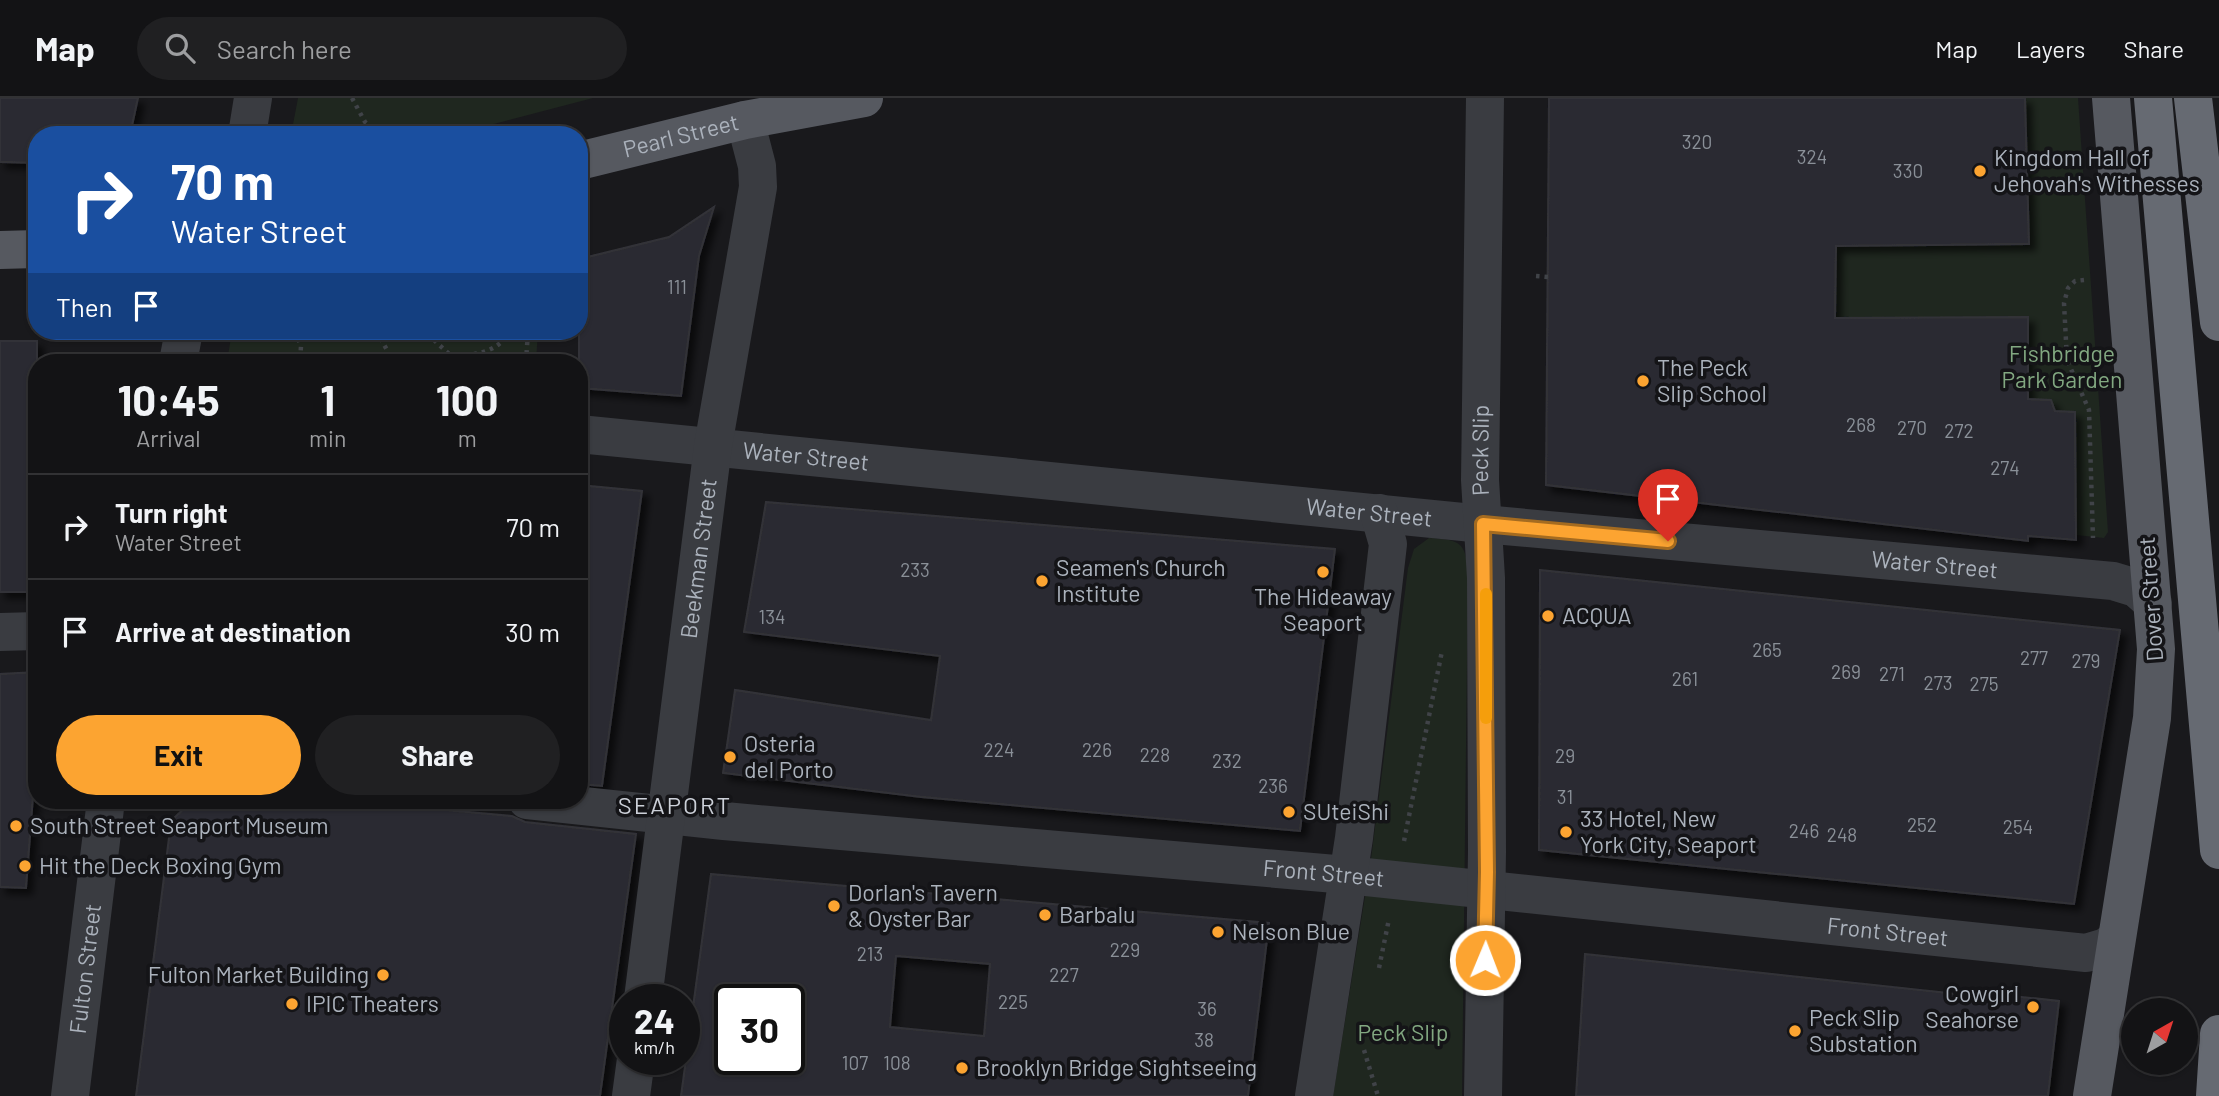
<!DOCTYPE html>
<style>
body{margin:0;font-family:Barlow,sans-serif;background:#202022;color:#f1f3f6;height:100vh;display:flex;flex-direction:column;font-size:26px;white-space:nowrap}
*{box-sizing:border-box;margin:0}
p{font-size:23px;color:#9d9ea0}
.icon{flex:none;width:38px;height:38px;fill:none;stroke:currentColor;stroke-width:2;stroke-linecap:round;stroke-linejoin:round}
.map{position:relative;flex:1;overflow:hidden}
.panel{position:absolute;left:28px;top:256px;width:560px;height:455px;display:flex;flex-direction:column;background:#131315;border-radius:28px;box-shadow:0 2px 5px #0004,0 0 0 2px #323234}
.panel>*{flex:none}
.banner{position:absolute;left:28px;top:28px;width:560px;height:214px;border-radius:28px;box-shadow:0 2px 5px #0004,0 0 0 2px #323234;background:#1a4fa0;color:#fff;overflow:hidden}
.needle{width:46px;rotate:39deg}
.controls{position:absolute;left:2121px;top:900px;display:grid;gap:14px}
.controls a{display:grid;place-items:center;width:77px;height:77px;border-radius:50%;background:#131315;box-shadow:0 2px 5px #0004,0 0 0 2px #323234;font-size:35px}
.speed{position:absolute;left:609px;top:886px;display:flex;gap:14px;font-size:35px;font-weight:700;text-align:center}
.speed>*{display:grid;place-content:center;width:91px;height:91px;border-radius:50%;background:#131315;box-shadow:0 2px 5px #0004,0 0 0 2px #323234;line-height:1}
.speed small{font-size:18px;font-weight:400}
.speed .limit{border:4px solid #111;border-radius:10px;background:#fff;color:#111}
.pin{position:absolute;display:grid;place-items:center;width:60px;height:60px;color:#fff;margin:-72px -30px;border-radius:50% 50% 50% 0;rotate:-45deg;box-shadow:0 0 7px #0007}
.pin .icon{rotate:45deg}
.me{position:absolute;width:77px;margin:-38px;rotate:1deg;stroke-linejoin:round;filter:drop-shadow(0 0 5px #0008)}
.turn{display:flex;align-items:center;gap:24px;height:147px;padding:0 28px;font-size:32px}
.turn .icon{width:91px;height:91px;stroke-width:2.5}
.turn b{display:block;font-size:49px;line-height:60px}
.then{display:flex;align-items:center;height:66px;padding:0 28px;background:#0003;gap:14px;font-size:26px}
.eta{display:flex;justify-content:space-evenly;align-items:center;height:119px;text-align:center}
.eta b{font-size:42px;font-weight:700;line-height:49px}
.action{display:flex;gap:14px;margin-top:auto;padding:14px 28px}
.action a{flex:1;height:80px;border-radius:42px;background:#fca431;color:#111;font-size:28px;font-weight:700;line-height:80px;text-align:center}
.action a+a{background:#202022;color:#f1f3f6}
ul{padding:0;list-style:none}
li{display:flex;align-items:center;gap:21px;height:105px;padding:0 28px;border-top:2px solid #323234}
li div{flex:1}
li b{display:block;font-size:26px}
li em{font-style:normal}
header{display:flex;align-items:center;gap:42px;box-sizing:border-box;height:98px;padding:0 35px;background:#131315;border-bottom:2px solid #323234}
header strong{font-size:33px}
nav{display:flex;gap:38px;margin-inline-start:auto;font-size:24px}
.search{width:490px;height:63px;background:#202022;display:flex;align-items:center;gap:18px;box-sizing:border-box;padding:0 24px;border-radius:38px;color:#9d9ea0;font-size:26px}
.map>svg:first-child{display:block}
</style>
<header>
<strong>Map</strong>
<div class="search"><svg class="icon" aria-label="search" viewBox="0 0 24 24"><circle cx="10" cy="10" r="6"/><path d="M15 15l6 6"/></svg>Search here</div>
<nav><a>Map</a><a>Layers</a><a>Share</a></nav>
</header>
<div class="map">
<svg width="2219" height="998" viewBox="0 0 2219 998">
<defs>
<filter id="shadow"><feDropShadow dx="6" dy="6" stdDeviation="3.5" flood-color="#0009"/></filter>
</defs>
<rect width="100%" height="100%" fill="#19191c"/>
<g fill="#1f271f">
<polygon points="298,0 593,0 452,37 291,37"/>
<polygon points="2025,0 2078,0 2108,434 2104,440 2076,437 2075,314 2055,313 2050,302 2028,301 2028,219 1835,220 1835,147"/>
<polygon points="232,233 538,233 536,264 227,264"/>
<path d="M1429,440C1459,442 1466,443 1468,475L1462,998H1333L1371,761L1408,470L1414,451Z"/>
</g>
<g fill="#2c2c30" stroke="#333338" stroke-width="2" fill-rule="evenodd" filter="url(#shadow)">
<polygon points="0,0 138,0 130,37 37,37 37,65 0,64"/>
<polygon points="1549,0 2025,0 2029,146 1836,148 1835,220 2028,219 2028,301 2051,302 2055,313 2075,314 2076,442 2028,438 2028,443 1546,387"/>
<polygon points="714,109 699,158 681,298 579,290 579,161 669,139"/>
<rect x="0" y="243" width="37" height="251"/>
<polygon points="579,387 642,393 602,688 579,686"/>
<polygon points="766,404 1335,451 1300,733 921,699 723,675 735,592 931,622 940,558 744,534"/>
<polygon points="1540,472 2120,532 2074,806 1539,752"/>
<polygon points="37,574 37,646 26,790 0,789 0,576"/>
<polygon points="193,702 338,702 512,718 525,724 636,736 600,998 136,998 170,732 175,719"/>
<path d="M711,776L1269,825L1248,998H681ZM896,858L990,866L984,938L890,929ZM730,901H789V961H730Z"/>
<polygon points="1585,856 2013,902 2013,898 2059,903 2048,998 1576,998"/>
</g>
<g fill="none" stroke-linecap="round" stroke-linejoin="round">
<g stroke="#404348" stroke-width="4.5" stroke-dasharray="3.5 5" stroke-linecap="butt">
<polyline points="352,0 365,24 381,37"/>
<polyline points="1536,178 1548,179"/>
<polyline points="2084,182 2075,183 2068,190 2064,205 2067,262 2089,312 2093,440"/>
<polyline points="295,233 301,248 300,264"/>
<polyline points="376,233 394,264"/>
<polyline points="434,233 435,243 449,256"/>
<path d="M454,264L449,256C472,259 498,255 510,233"/>
<polyline points="526,264 528,233"/>
<polyline points="1404,743 1442,553"/>
<polyline points="1379,870 1389,821"/>
<polyline points="1364,952 1378,998"/>
</g>
<g stroke="#3a3c41" stroke-width="38">
<polyline points="247,37 253,0"/>
<polyline points="178,264 184,233"/>
<path id="s1" d="M579,336L1483,426L2113,483L2136,490L2153,505"/>
<polyline points="0,534 37,533"/>
<path id="s2" d="M527,702L724,723L1347,777L2086,855L2106,849L2115,842"/>
<path id="s3" d="M643,901L713,348L758,89L757,68L745,22"/>
<path id="s4" d="M70,998L106,702"/>
<polyline points="631,998 636,961"/>
<polyline points="1314,998 1354,740 1388,446 1379,415"/>
<path id="s5" d="M1483,998L1487,754L1486,480L1480,382L1485,0"/>
</g>
<g stroke="#565960" stroke-width="38">
<path id="s6" d="M579,63L745,22L864,0"/>
<polyline points="0,152 37,151"/>
<polyline points="2092,998 2152,620 2156,551 2111,0"/>
</g>
<g stroke="#666a72" stroke-width="38">
<polyline points="2153,0 2219,752"/>
<polyline points="2193,0 2219,224"/>
<polyline points="2215,998 2219,936"/>
</g>
</g>
<g fill="none" stroke-linecap="round" stroke-linejoin="round">
<defs>
<polyline id="route" points="1485,862 1487,774 1483,426 1668,443"/>
</defs>
<use href="#route" stroke="#a46b20" stroke-width="18"/>
<use href="#route" stroke="#fca431" stroke-width="12"/>
<polyline stroke="#f59e0b" stroke-width="12" points="1486,496 1486,620"/>
</g>
<g fill="#fca431" stroke="#141417" stroke-width="2.5">
<circle cx="1980" cy="73" r="7"/>
<circle cx="1643" cy="283" r="7"/>
<circle cx="1323" cy="474" r="7"/>
<circle cx="1042" cy="483" r="7"/>
<circle cx="1548" cy="518" r="7"/>
<circle cx="730" cy="659" r="7"/>
<circle cx="1289" cy="714" r="7"/>
<circle cx="16" cy="728" r="7"/>
<circle cx="1566" cy="734" r="7"/>
<circle cx="25" cy="768" r="7"/>
<circle cx="834" cy="808" r="7"/>
<circle cx="1045" cy="817" r="7"/>
<circle cx="1218" cy="834" r="7"/>
<circle cx="383" cy="877" r="7"/>
<circle cx="292" cy="906" r="7"/>
<circle cx="2033" cy="909" r="7"/>
<circle cx="1795" cy="933" r="7"/>
<circle cx="962" cy="970" r="7"/>
</g>
<g text-anchor="middle" stroke-width="7" stroke-linejoin="round" paint-order="stroke">
<g font-size="19" fill="#8a9098">
<text x="1697" y="51">320</text>
<text x="1812" y="66">324</text>
<text x="1908" y="80">330</text>
<text x="677" y="196">111</text>
<text x="1861" y="334">268</text>
<text x="1912" y="337">270</text>
<text x="1959" y="340">272</text>
<text x="2005" y="377">274</text>
<text x="915" y="479">233</text>
<text x="772" y="526">134</text>
<text x="1767" y="559">265</text>
<text x="2034" y="567">277</text>
<text x="2086" y="570">279</text>
<text x="1846" y="581">269</text>
<text x="1892" y="583">271</text>
<text x="1685" y="588">261</text>
<text x="1938" y="592">273</text>
<text x="1984" y="593">275</text>
<text x="999" y="659">224</text>
<text x="1097" y="659">226</text>
<text x="1155" y="664">228</text>
<text x="1565" y="665">29</text>
<text x="1227" y="670">232</text>
<text x="1273" y="695">236</text>
<text x="1565" y="706">31</text>
<text x="1922" y="734">252</text>
<text x="2018" y="736">254</text>
<text x="1804" y="740">246</text>
<text x="1842" y="744">248</text>
<text x="1125" y="859">229</text>
<text x="870" y="863">213</text>
<text x="1064" y="884">227</text>
<text x="1013" y="911">225</text>
<text x="1207" y="918">36</text>
<text x="1204" y="949">38</text>
<text x="855" y="972">107</text>
<text x="897" y="972">108</text>
</g>
<g font-size="23" fill="#abb2bc" stroke="#141417">
<text dy="8" stroke="none"><textPath href="#s6" startOffset="105">Pearl Street</textPath></text>
<text dy="8" stroke="none"><textPath href="#s5" startOffset="646">Peck Slip</textPath></text>
<text dy="8" stroke="none"><textPath href="#s1" startOffset="228">Water Street</textPath></text>
<text dy="8" stroke="none"><textPath href="#s1" startOffset="794">Water Street</textPath></text>
<text dy="8" stroke="none"><textPath href="#s3" startOffset="444">Beekman Street</textPath></text>
<text dy="8" stroke="none"><textPath href="#s1" startOffset="1362">Water Street</textPath></text>
<text transform="translate(2151 501) rotate(-94)" y="8">Dover Street</text>
<text dy="8" stroke="none"><textPath href="#s2" startOffset="800">Front Street</textPath></text>
<text dy="8" stroke="none"><textPath href="#s2" startOffset="1367">Front Street</textPath></text>
<text dy="8" stroke="none"><textPath href="#s4" startOffset="128">Fulton Street</textPath></text>
</g>
<g font-size="23" fill="#abb2bc" stroke="#141417" text-anchor="start">
<text x="1994" y="68">Kingdom Hall of<tspan x="1994" dy="26">Jehovah's Withesses</tspan></text>
<text x="1657" y="278">The Peck<tspan x="1657" dy="26">Slip School</tspan></text>
<text x="1056" y="478">Seamen's Church<tspan x="1056" dy="26">Institute</tspan></text>
<text x="1323" y="507" text-anchor="middle">The Hideaway<tspan x="1323" dy="26">Seaport</tspan></text>
<text x="1562" y="526">ACQUA</text>
<text x="744" y="654">Osteria<tspan x="744" dy="26">del Porto</tspan></text>
<text x="1303" y="722">SUteiShi</text>
<text x="1580" y="729">33 Hotel, New<tspan x="1580" dy="26">York City, Seaport</tspan></text>
<text x="30" y="736">South Street Seaport Museum</text>
<text x="39" y="776">Hit the Deck Boxing Gym</text>
<text x="848" y="803">Dorlan's Tavern<tspan x="848" dy="26">&amp; Oyster Bar</tspan></text>
<text x="1059" y="825">Barbalu</text>
<text x="1232" y="842">Nelson Blue</text>
<text x="369" y="885" text-anchor="end">Fulton Market Building</text>
<text x="2019" y="904" text-anchor="end">Cowgirl<tspan x="2019" dy="26">Seahorse</tspan></text>
<text x="306" y="914">IPIC Theaters</text>
<text x="1809" y="928">Peck Slip<tspan x="1809" dy="26">Substation</tspan></text>
<text x="976" y="978">Brooklyn Bridge Sightseeing</text>
</g>
<g font-size="23" fill="#82a881" stroke="#141417">
<text x="2062" y="264">Fishbridge<tspan x="2062" dy="26">Park Garden</tspan></text>
<text x="1403" y="943">Peck Slip</text>
</g>
<g font-size="24" letter-spacing="2" fill="#ccd0d8" stroke="#141417">
<text x="675" y="716">SEAPORT</text>
</g>
</g>
</svg>
<div class="controls">
<a><svg class="needle" viewBox="-14 -14 28 28"><path d="M0-13l5 13h-10z" fill="#e53935"/><path d="M0 13l5-13h-10z" fill="#9d9ea0"/></svg></a>
</div>
<div class="speed"><div>24<small>km/h</small></div><div class="limit">30</div></div>
<div class="pin" style="left:1668px;top:443px;background:#d93025"><svg class="icon" aria-label="arrive" viewBox="0 0 24 24"><path d="M6 21V4h12l-3 4 3 4H6"/></svg></div>
<svg class="me" style="left:1485px;top:862px" viewBox="-20 -20 40 40"><circle r="17" fill="#fca431" stroke="#fff" stroke-width="3"/><path d="M0-11L8 9 0 5-8 9z" fill="#fff"/></svg>
<div class="banner">
<div class="turn"><svg class="icon" aria-label="right" viewBox="0 0 24 24"><path d="M7 20v-9h11M14 6l5 5-5 5"/></svg><div><b>70 m</b>Water Street</div></div>
<div class="then">Then<svg class="icon" aria-label="arrive" viewBox="0 0 24 24"><path d="M6 21V4h12l-3 4 3 4H6"/></svg></div>
</div>
<section class="panel">
<div class="eta">
<div><b>10:45</b><p>Arrival</p></div>
<div><b>1</b><p>min</p></div>
<div><b>100</b><p>m</p></div>
</div>
<ul>
<li><svg class="icon" aria-label="right" viewBox="0 0 24 24"><path d="M7 20v-9h11M14 6l5 5-5 5"/></svg><div><b>Turn right</b><p>Water Street</p></div><em>70 m</em></li>
<li><svg class="icon" aria-label="arrive" viewBox="0 0 24 24"><path d="M6 21V4h12l-3 4 3 4H6"/></svg><div><b>Arrive at destination</b></div><em>30 m</em></li>
</ul>
<div class="action"><a>Exit</a><a>Share</a></div>
</section>
</div>
